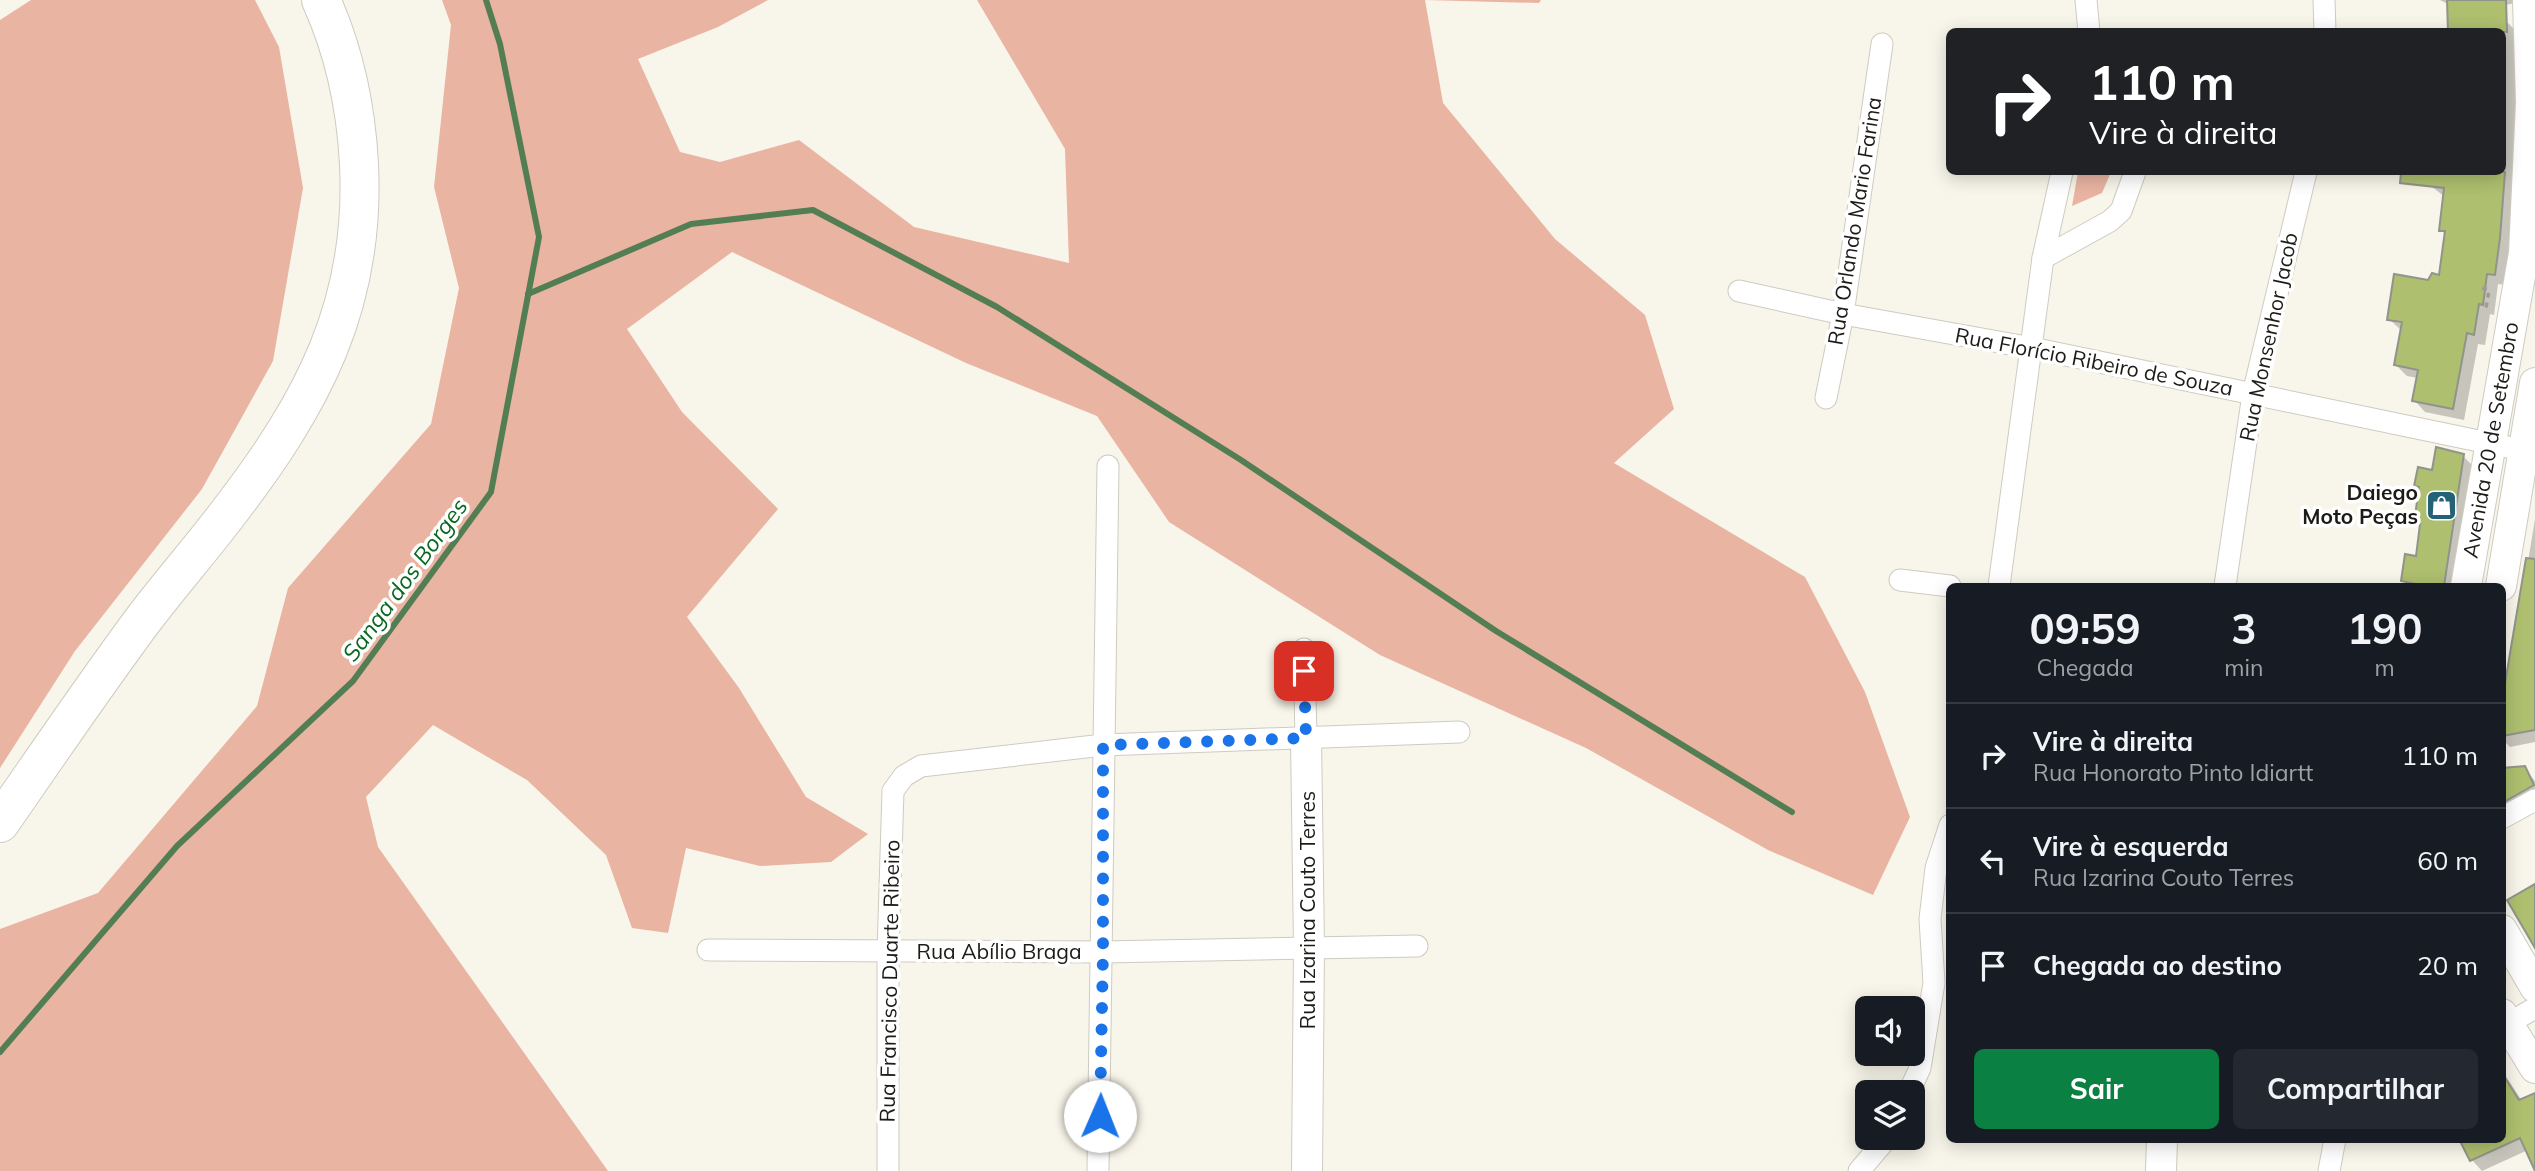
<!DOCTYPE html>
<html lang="pt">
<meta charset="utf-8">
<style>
body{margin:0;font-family:Mulish,sans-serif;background:#242831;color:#f1f3f6;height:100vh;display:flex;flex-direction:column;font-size:26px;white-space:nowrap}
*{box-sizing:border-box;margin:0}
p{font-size:23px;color:#9ea1a6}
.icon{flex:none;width:38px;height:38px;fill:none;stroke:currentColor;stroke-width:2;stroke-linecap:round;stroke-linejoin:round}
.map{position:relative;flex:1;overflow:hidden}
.panel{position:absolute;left:1946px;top:583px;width:560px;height:560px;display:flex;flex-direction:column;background:#171b24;border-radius:10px;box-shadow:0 4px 18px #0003}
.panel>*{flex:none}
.hud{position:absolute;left:1946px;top:28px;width:560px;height:147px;border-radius:10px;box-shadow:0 4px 18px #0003;background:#202124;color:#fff;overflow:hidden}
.controls{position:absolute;left:1855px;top:996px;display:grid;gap:14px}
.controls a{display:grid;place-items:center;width:70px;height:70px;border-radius:10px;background:#171b24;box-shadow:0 4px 18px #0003;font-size:35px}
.pin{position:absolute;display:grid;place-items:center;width:60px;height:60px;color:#fff;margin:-30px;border-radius:14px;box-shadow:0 4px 10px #0006}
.me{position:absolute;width:77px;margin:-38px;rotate:1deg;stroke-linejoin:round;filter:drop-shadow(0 0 5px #0008)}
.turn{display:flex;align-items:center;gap:24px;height:147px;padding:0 28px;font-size:32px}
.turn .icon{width:91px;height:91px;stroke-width:2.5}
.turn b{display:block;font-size:49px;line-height:60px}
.eta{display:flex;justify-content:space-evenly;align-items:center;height:119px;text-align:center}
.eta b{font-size:42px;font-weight:700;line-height:49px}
.cta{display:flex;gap:14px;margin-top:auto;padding:14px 28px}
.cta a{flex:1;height:80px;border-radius:10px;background:#0b8043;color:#fff;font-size:28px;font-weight:700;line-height:80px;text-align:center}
.cta a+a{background:#242831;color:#f1f3f6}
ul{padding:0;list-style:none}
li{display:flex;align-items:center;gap:21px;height:105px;padding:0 28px;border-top:2px solid #363941}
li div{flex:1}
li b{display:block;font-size:26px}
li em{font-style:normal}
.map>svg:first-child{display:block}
</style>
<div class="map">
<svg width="2535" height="1171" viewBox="0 0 2535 1171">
<rect width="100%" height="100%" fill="#f8f5ea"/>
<g fill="#e9b4a2">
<polygon points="31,0 255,0 279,47 303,188 273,361 202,489 75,651 0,768 0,20"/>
<polygon points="442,0 768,0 718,27 638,59 680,152 720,162 799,140 914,227 1069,263 1065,149 977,0 1541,0 1539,3 1425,0 1443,103 1555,239 1645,315 1674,409 1614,463 1805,577 1865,692 1910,817 1873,895 1768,850 1586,748 1380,655 1169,522 1097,416 966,363 732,252 627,329 682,412 778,509 687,617 739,688 806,797 868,834 831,862 760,866 686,848 668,933 632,928 606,855 527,780 433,725 366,797 378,847 608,1171 0,1171 0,929 98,893 257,706 288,588 431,424 459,288 434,187 451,25"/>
<polygon points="2078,172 2111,172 2102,193 2072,206"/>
</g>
<g fill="#0003">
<polygon points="2440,0 2516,0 2516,3 2479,10 2506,21 2517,32 2519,119 2511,250 2505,285 2498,284 2494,315 2490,314 2485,345 2478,344 2464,420 2425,412 2414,400 2418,378 2407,376 2395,364 2402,331 2389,319 2429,282 2441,277 2446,235 2441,230 2445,197 2431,186 2432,172 2502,172 2502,32"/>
<polygon points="2463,456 2472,465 2454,586 2409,586 2403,581 2417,558 2421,527 2416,522 2420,490 2416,486 2433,472"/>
<polygon points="2535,519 2535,742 2510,747 2502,739 2502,720"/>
<polygon points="2524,768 2535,781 2535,797 2502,816 2502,770"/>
<polygon points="2502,1070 2522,1101 2535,1100 2535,1158 2528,1150 2482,1171 2472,1160 2461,1139 2502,1139"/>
</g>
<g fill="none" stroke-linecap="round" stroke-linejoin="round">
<g stroke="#537e54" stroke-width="6">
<polyline points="528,294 691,224 813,210 997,307 1241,460 1496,631 1792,812"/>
<polyline points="0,1052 177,846 353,681 491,492 539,237 500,44 486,0"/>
</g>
</g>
<g fill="#aebf6f" stroke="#91948a" stroke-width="2">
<polygon points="2447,0 2506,0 2507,32 2448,32"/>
<polygon points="2401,172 2505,172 2500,238 2495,275 2487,274 2483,305 2479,304 2474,335 2467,333 2453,409 2412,401 2418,370 2394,365 2402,322 2387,320 2394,274 2428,280 2432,273 2439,275 2445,231 2439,231 2444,188 2400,183"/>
<polygon points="2436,447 2464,454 2444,586 2416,586 2416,584 2401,581 2405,554 2416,556 2420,524 2414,523 2419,487 2414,486 2418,467 2432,470"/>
<polygon points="2526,558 2535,559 2535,730 2502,736 2502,701"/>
<polygon points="2525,766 2534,785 2502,803 2502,768"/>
<polygon points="2535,884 2535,948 2507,900"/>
<polygon points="2502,1073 2519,1100 2535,1093 2535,1171 2520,1138 2470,1161 2459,1139 2502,1139"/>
</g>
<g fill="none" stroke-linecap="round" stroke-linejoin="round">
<defs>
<g id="street">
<polyline points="2086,0 2089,32"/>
<polyline points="2324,0 2325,32"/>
<polyline points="2043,258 2110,221 2121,211 2135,172"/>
<polyline points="1739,291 1843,314 2032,348 2522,450"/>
<polyline points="1826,398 1843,314 1882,44"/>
<polyline points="1900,580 1950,586"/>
<polyline points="1999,586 2043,258 2062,172"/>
<polyline points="2225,586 2253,394 2306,172"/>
<polyline points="1304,649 1306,738"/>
<polyline points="2502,818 2535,800"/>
<polyline points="708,950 1103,952 1417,946"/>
<polyline points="2502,1027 2535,1008"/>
<polyline points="1909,1092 1920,1068 1934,983 1930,919 1936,868 1950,825"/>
<polyline points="888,1171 888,952 893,791 904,776 921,766 1103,745 1459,732"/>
<polyline points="1098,1171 1108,466"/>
<polyline points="1859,1171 1887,1138"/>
<polyline points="2329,1171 2335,1139"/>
</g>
<g id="secondary">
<polyline points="2466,586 2524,253 2531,102 2528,0"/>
<polyline points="2501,586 2535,383"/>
<polyline points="1306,738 1309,947 1307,1171"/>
<polyline points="2502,930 2535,987"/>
<polyline points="2502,1014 2535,1068"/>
<polyline points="2161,1171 2162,1139"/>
</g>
<path id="highway" d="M0,823C47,755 94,686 143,620C171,583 201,549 229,512C312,404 366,305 359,164C356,107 345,53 321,0"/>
</defs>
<use href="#street" stroke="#cecbc1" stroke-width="23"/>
<use href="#secondary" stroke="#cecbc1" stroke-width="32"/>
<use href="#highway" stroke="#cecbc1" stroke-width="40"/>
<polyline stroke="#9e9c94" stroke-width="3.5" stroke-dasharray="5 5" stroke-linecap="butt" points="2482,288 2489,290 2486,308"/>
<use href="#street" stroke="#fff" stroke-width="21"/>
<use href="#secondary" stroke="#fff" stroke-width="30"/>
<use href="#highway" stroke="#fff" stroke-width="38"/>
</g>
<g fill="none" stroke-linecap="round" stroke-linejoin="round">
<polyline stroke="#1a73e8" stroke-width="12" stroke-dasharray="0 21.6" points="1100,1116 1103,952 1103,745 1306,738 1304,671"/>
</g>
<defs>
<symbol id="shop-square" viewBox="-11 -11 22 22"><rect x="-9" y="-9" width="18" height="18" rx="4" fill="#246278" stroke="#fff"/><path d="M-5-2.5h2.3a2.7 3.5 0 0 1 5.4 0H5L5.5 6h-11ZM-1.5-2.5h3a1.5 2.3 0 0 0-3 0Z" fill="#fff"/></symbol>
</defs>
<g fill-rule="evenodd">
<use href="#shop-square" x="2424" y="488" width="35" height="35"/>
</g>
<g text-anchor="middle" stroke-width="7" stroke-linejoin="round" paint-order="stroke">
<g font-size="21" fill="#1c1b17" stroke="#fff">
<text transform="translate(1855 221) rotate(-81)" y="7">Rua Orlando Mario Farina</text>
<text transform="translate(2269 337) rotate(-78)" y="7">Rua Monsenhor Jacob</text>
<text transform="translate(2094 362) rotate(11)" y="7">Rua Florício Ribeiro de Souza</text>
<text transform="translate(2491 440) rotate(-80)" y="7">Avenida 20 de Setembro</text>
<text transform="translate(1308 910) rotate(-90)" y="7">Rua Izarina Couto Terres</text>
<text x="999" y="959">Rua Abílio Braga</text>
<text transform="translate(890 981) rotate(-89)" y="7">Rua Francisco Duarte Ribeiro</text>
</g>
<g font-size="21" font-weight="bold" fill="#1c1b17" stroke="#fff" text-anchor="end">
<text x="2418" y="500">Daiego<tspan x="2418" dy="24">Moto Peças</tspan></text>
</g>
<g font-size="23" font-style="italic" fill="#07681e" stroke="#fff">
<text transform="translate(405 580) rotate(-54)" y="8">Sanga dos Borges</text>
</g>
</g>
</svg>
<div class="controls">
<a><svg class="icon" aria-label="sound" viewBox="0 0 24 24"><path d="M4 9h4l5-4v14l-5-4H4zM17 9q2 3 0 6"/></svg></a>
<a><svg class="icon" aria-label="layers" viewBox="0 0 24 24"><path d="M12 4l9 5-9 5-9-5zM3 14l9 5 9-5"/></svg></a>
</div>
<div class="pin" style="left:1304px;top:671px;background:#d93025"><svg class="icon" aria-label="arrive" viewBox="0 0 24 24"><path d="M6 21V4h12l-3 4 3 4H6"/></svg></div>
<svg class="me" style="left:1100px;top:1116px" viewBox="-20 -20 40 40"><circle r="19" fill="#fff"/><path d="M0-13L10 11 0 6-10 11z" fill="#1a73e8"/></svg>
<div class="hud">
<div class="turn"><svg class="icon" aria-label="right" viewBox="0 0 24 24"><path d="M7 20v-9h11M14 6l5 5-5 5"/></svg><div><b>110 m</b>Vire à direita</div></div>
</div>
<section class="panel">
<div class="eta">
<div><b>09:59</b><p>Chegada</p></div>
<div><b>3</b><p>min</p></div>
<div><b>190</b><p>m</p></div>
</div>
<ul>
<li><svg class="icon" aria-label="right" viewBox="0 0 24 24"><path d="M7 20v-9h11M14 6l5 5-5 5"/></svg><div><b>Vire à direita</b><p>Rua Honorato Pinto Idiartt</p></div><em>110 m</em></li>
<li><svg class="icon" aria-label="left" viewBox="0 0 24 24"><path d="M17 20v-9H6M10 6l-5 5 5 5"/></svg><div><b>Vire à esquerda</b><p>Rua Izarina Couto Terres</p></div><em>60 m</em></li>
<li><svg class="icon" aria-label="arrive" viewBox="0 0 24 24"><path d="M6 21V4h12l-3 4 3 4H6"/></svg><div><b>Chegada ao destino</b></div><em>20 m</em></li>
</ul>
<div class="cta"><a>Sair</a><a>Compartilhar</a></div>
</section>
</div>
